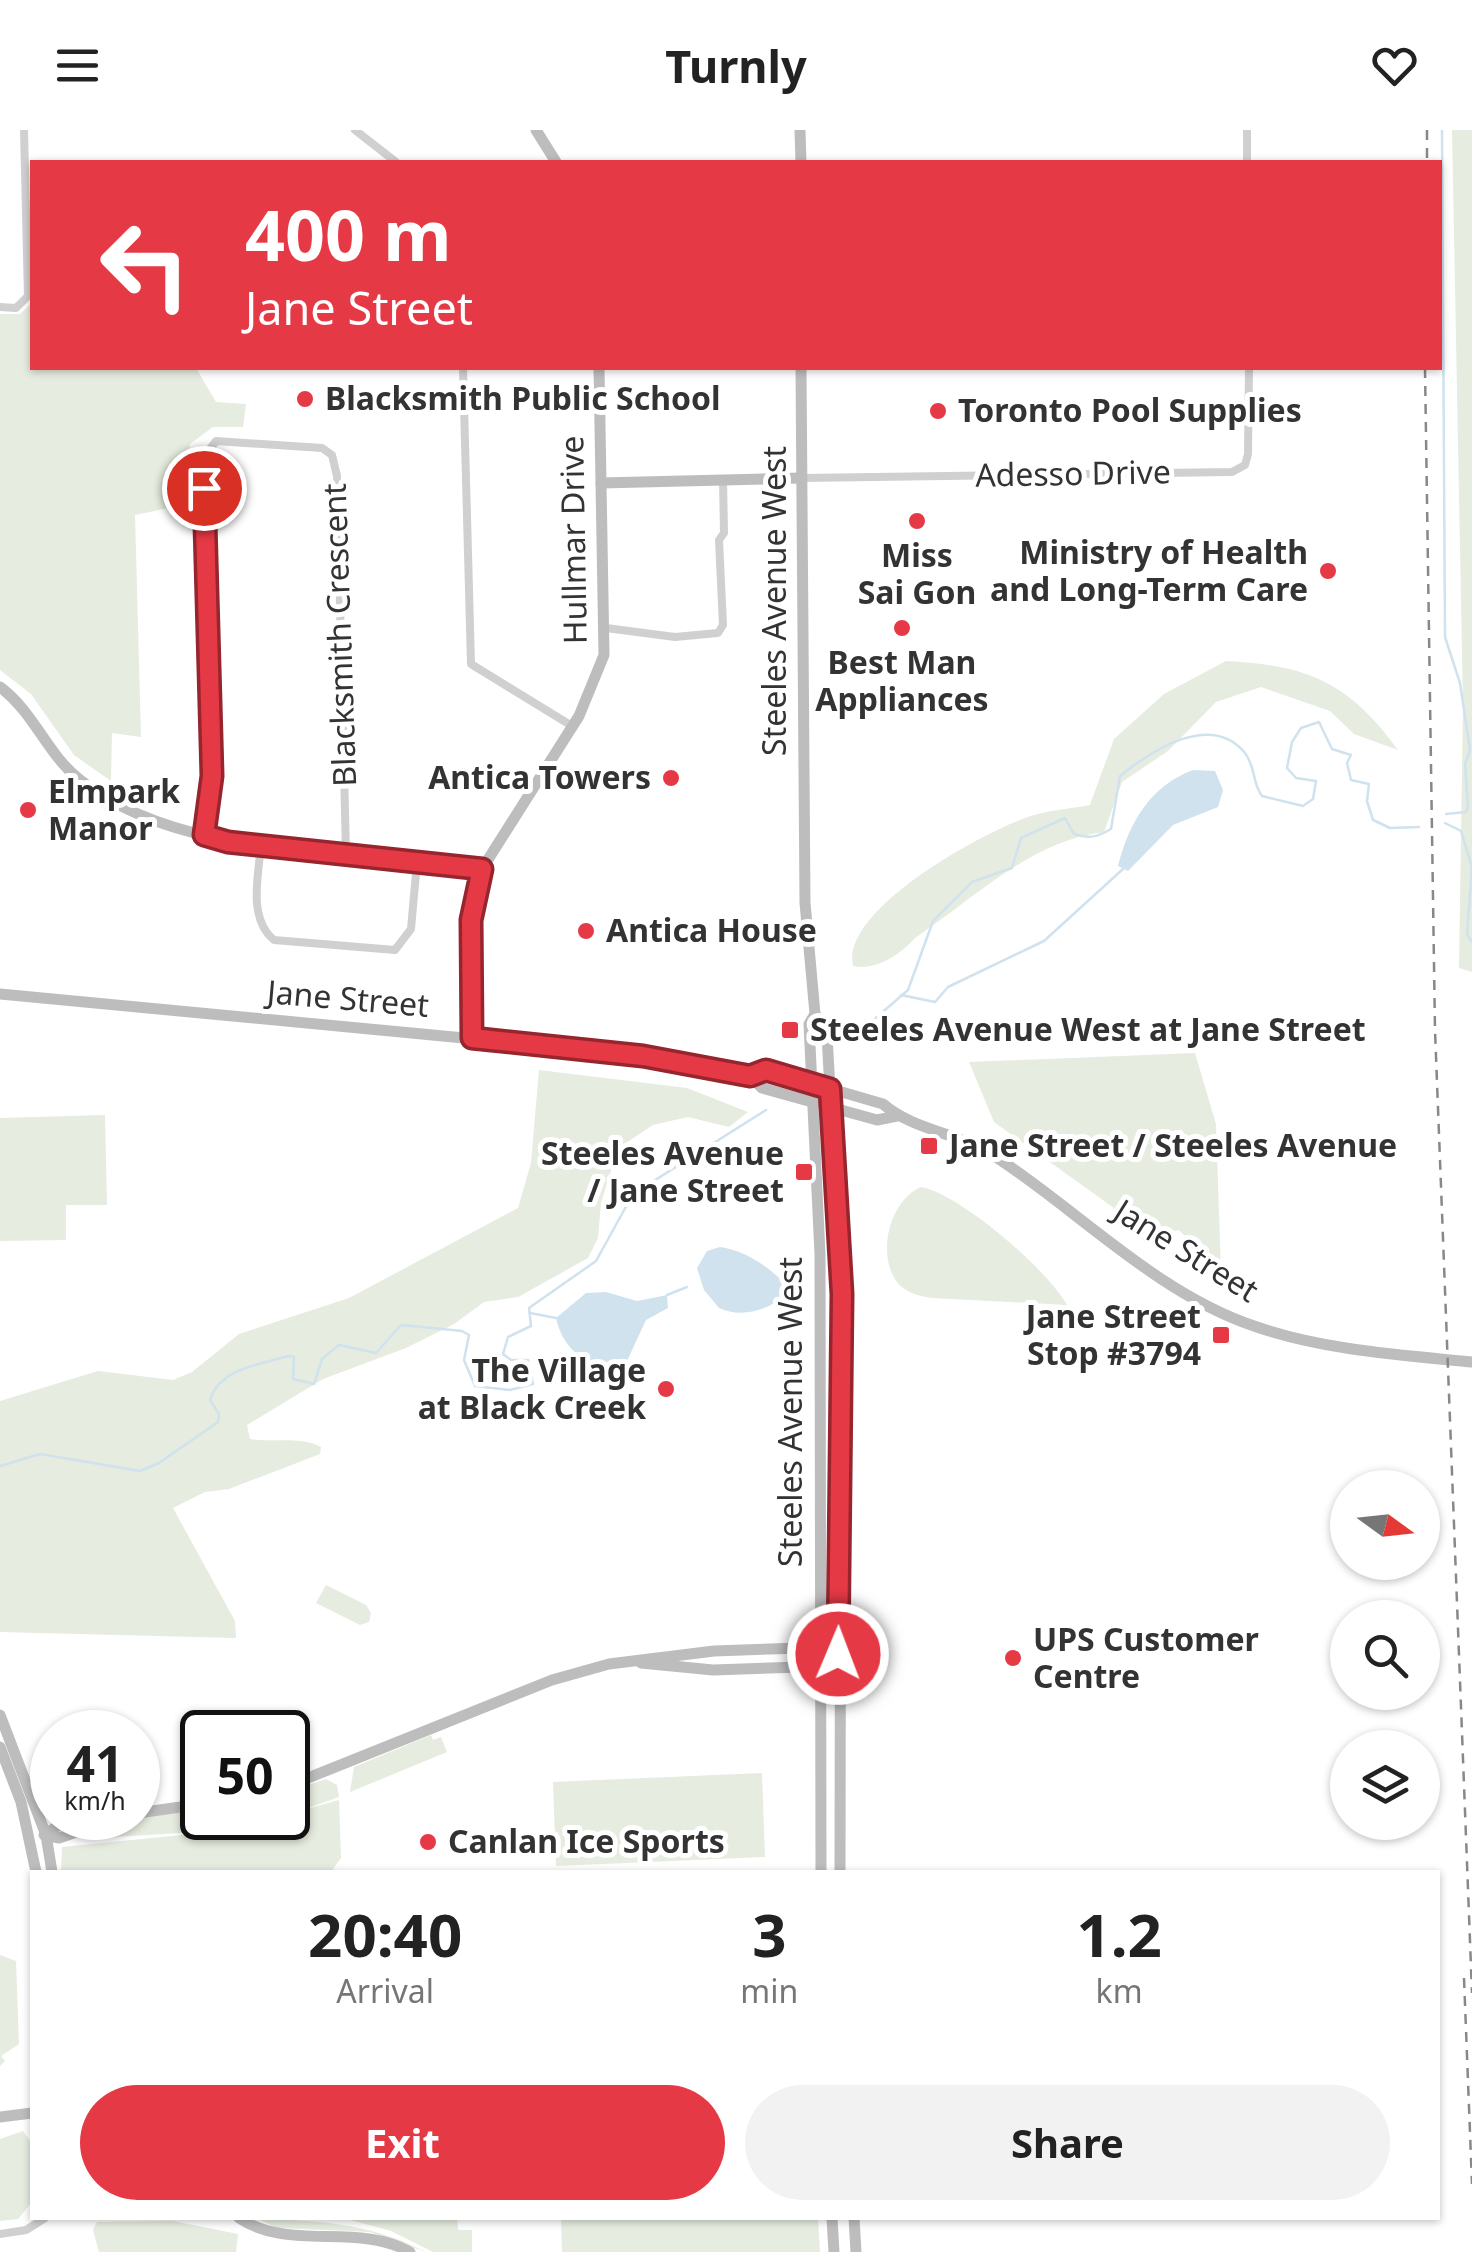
<!DOCTYPE html>
<style>
body{margin:0;font-family:"Noto Sans",sans-serif;background:#f2f2f2;color:#222;height:100vh;display:flex;flex-direction:column;font-size:38px;white-space:nowrap}
*{box-sizing:border-box;margin:0}
p{font-size:32px;color:#767676}
.icon{flex:none;width:55px;height:55px;fill:none;stroke:currentColor;stroke-width:2;stroke-linecap:round;stroke-linejoin:round}
.map{position:relative;flex:1;overflow:hidden}
.sheet{position:absolute;left:30px;top:1740px;width:1410px;height:350px;display:flex;flex-direction:column;background:#fff;border-radius:0px;box-shadow:0 2px 8px #0004}
.sheet>*{flex:none}
.hud{position:absolute;left:30px;top:30px;width:1412px;height:210px;border-radius:0px;box-shadow:0 2px 8px #0004;background:#e63946;color:#fff;overflow:hidden}
.needle{width:65px;rotate:105deg}
.tools{position:absolute;left:1330px;top:1340px;display:grid;gap:20px}
.tools a{display:grid;place-items:center;width:110px;height:110px;border-radius:50%;background:#fff;box-shadow:0 2px 8px #0004;font-size:50px}
.speed{position:absolute;left:30px;top:1580px;display:flex;gap:20px;font-size:50px;font-weight:700;text-align:center}
.speed>*{display:grid;place-content:center;width:130px;height:130px;border-radius:50%;background:#fff;box-shadow:0 2px 8px #0004;line-height:1}
.speed small{font-size:25px;font-weight:400}
.speed .limit{border:5px solid #111;border-radius:15px;background:#fff;color:#111}
.pin{position:absolute;display:grid;place-items:center;width:85px;height:85px;color:#fff;margin:-42px;border:5px solid #fff;border-radius:50%;box-shadow:0 2px 10px #0007}
.me{position:absolute;width:110px;margin:-55px;rotate:1deg;stroke-linejoin:round;filter:drop-shadow(0 0 8px #0008)}
.turn{display:flex;align-items:center;gap:35px;height:210px;padding:0 50px;font-size:45px}
.turn .icon{width:130px;height:130px;stroke-width:2.5}
.turn b{display:block;font-size:70px;line-height:85px}
.eta{display:flex;justify-content:space-evenly;align-items:center;height:170px;text-align:center}
.eta b{font-size:60px;font-weight:700;line-height:70px}
.primary-button{display:flex;gap:20px;margin-top:auto;padding:20px 50px}
.primary-button a{flex:1;height:115px;border-radius:60px;background:#e63946;color:#fff;font-size:40px;font-weight:700;line-height:115px;text-align:center}
.primary-button a+a{background:#f2f2f2;color:#222}
header{display:flex;justify-content:space-between;align-items:center;height:130px;padding:0 50px;background:#fff;font-size:45px;font-weight:700}
.map>svg:first-child{display:block}
</style>
<header><svg class="icon" aria-label="menu" viewBox="0 0 24 24"><path d="M4 6h16M4 12h16M4 18h16"/></svg>Turnly<svg class="icon" aria-label="heart" viewBox="0 0 24 24"><path d="M12 20l-8-8c-3-5 5-10 8-4 3-6 11-1 8 4z"/></svg></header>
<div class="map">
<svg width="1472" height="2122" viewBox="0 0 1472 2122">
<rect width="100%" height="100%" fill="#fff"/>
<g fill="#e6ecdf">
<polygon points="1452,0 1472,0 1472,842 1459,838 1463,575"/>
<polygon points="32,173 32,238 196,238 216,272 246,274 243,297 213,297 190,314 183,375 135,385 141,607 112,603 111,651 74,625 31,564 0,540 0,184 20,184"/>
<path d="M1226,531C1307,535 1349,552 1398,620L1354,604L1330,581L1261,557L1216,572L1168,621L1122,652L1104,702C1030,711 975,768 915,808C900,825 875,841 853,836C840,780 983,702 1028,687C1047,680 1070,679 1090,675L1114,609L1164,564Z"/>
<polygon points="1195,923 1216,994 1221,1142 1193,1134 1187,1108 1179,1100 1154,1105 1139,1096 994,992 969,932"/>
<path d="M539,940L687,958L748,982L729,997L688,987L653,995L626,1013L615,1028L601,1073L598,1108L588,1128L518,1167L484,1172L454,1194L406,1218L323,1249L247,1295L250,1309C273,1313 301,1306 321,1317L320,1324L229,1359L205,1362L173,1378L235,1491L236,1508L0,1502V1271L98,1241L173,1250L192,1242L239,1204L349,1168L518,1078L531,1033Z"/>
<polygon points="105,985 107,1075 66,1075 66,1110 0,1111 0,988"/>
<path d="M921,1057C960,1064 1048,1140 1067,1175L932,1168C920,1166 905,1163 897,1152C876,1124 890,1070 921,1057Z"/>
<polygon points="326,1455 366,1475 371,1483 369,1492 360,1495 316,1473"/>
<polygon points="431,1605 433,1610 441,1607 447,1622 350,1662 354,1637"/>
<polygon points="762,1643 765,1727 556,1736 553,1652"/>
<polygon points="326,1649 337,1655 339,1667 288,1685 288,1662"/>
<polygon points="339,1670 341,1728 331,1742 61,1742 62,1717 232,1700"/>
<polygon points="202,1680 202,1688 277,1688 213,1701 97,1708 96,1702 144,1687"/>
<polygon points="0,1825 16,1831 19,1914 1,1926 5,1931 0,1936"/>
<polygon points="23,2001 32,2014 32,2072 18,2089 0,2091 0,2009"/>
<path d="M256,2088C322,2092 364,2091 426,2122L370,2102L277,2098Z"/>
<polygon points="343,2088 457,2088 458,2100 472,2100 472,2122 433,2122 391,2101"/>
<polygon points="561,2088 818,2088 820,2122 562,2122"/>
<polygon points="173,2091 238,2104 236,2122 99,2122 93,2100 97,2092"/>
</g>
<g fill="#cfe2ee">
<path d="M1193,640L1215,641L1223,660L1218,677L1173,695L1128,741L1118,736C1129,693 1150,656 1193,640Z"/>
<path d="M720,1117C743,1120 767,1135 783,1152V1167C766,1181 740,1188 719,1178L704,1160L697,1138L707,1121Z"/>
<path d="M606,1162L637,1171L667,1165L668,1178L646,1190L627,1231C592,1241 564,1224 556,1188L586,1163Z"/>
</g>
<g fill="none" stroke-linecap="round" stroke-linejoin="round">
<g stroke="#cfe2ee" stroke-width="2.5">
<polyline points="1442,0 1445,507 1460,553 1470,620"/>
<polyline points="1446,684 1466,682 1468,678 1465,634 1470,620"/>
<polyline points="1445,693 1461,701 1472,737 1467,804 1472,812"/>
<polyline points="901,865 935,872 948,857 1044,811 1123,739"/>
<path d="M847,913L908,860L933,791L972,752L1012,738L1021,708L1065,688L1074,704C1090,709 1097,707 1111,699L1120,646C1151,621 1211,581 1245,623C1256,637 1252,653 1262,666L1303,676L1313,669L1316,651L1296,648L1287,638L1292,612L1301,598L1319,592L1332,619L1351,625L1347,633L1351,650L1369,654L1367,671L1373,690L1390,698L1419,697"/>
<polyline points="667,1165 687,1157"/>
<polyline points="530,1183 556,1188"/>
<path d="M0,1336L40,1324L140,1341L159,1333L218,1292L219,1284L210,1270C220,1238 259,1235 288,1226L294,1227L293,1249L314,1254L322,1229L339,1215L376,1223L401,1195L462,1201L469,1205L464,1230L475,1256L510,1260L533,1254L528,1230H511L503,1224L508,1207L531,1196L529,1178L596,1131L633,1064L766,980"/>
</g>
<g stroke="#d0d0d0" stroke-width="8">
<polyline points="355,0 396,32"/>
<polyline points="1247,0 1247,32"/>
<polyline points="0,177 16,178 28,166 24,0"/>
<polyline points="463,238 471,534 572,596"/>
<polyline points="801,348 1232,342 1245,335 1248,324 1249,238"/>
<polyline points="606,498 675,507 718,503 723,495 719,410 724,403 723,349"/>
<polyline points="204,705 212,646 204,327 216,311 322,318 332,325 337,346 346,724"/>
<path d="M261,716C258,746 248,789 274,810L395,820L411,799L417,732"/>
<polyline points="472,908 471,790 482,739"/>
<polyline points="0,2104 26,2100 45,2088"/>
</g>
<g stroke="#bdbdbd" stroke-width="11">
<polyline points="536,0 556,32"/>
<polyline points="800,0 801,32"/>
<polyline points="801,238 805,773 815,884 809,894 820,1124 821,1742"/>
<polyline points="601,353 801,348"/>
<path d="M0,557C34,582 47,624 79,649C181,732 358,719 482,739L579,586L604,525L599,238"/>
<path d="M0,864L643,925L750,946L766,940L883,974C913,1000 958,1003 993,1025C1078,1080 1156,1163 1254,1196C1322,1220 1400,1225 1472,1232"/>
<polyline points="815,884 827,905 841,1163 840,1742"/>
<polyline points="750,946 762,958 877,990 897,986"/>
<polyline points="641,1533 713,1540 801,1537 838,1524"/>
<polyline points="0,1585 46,1705 52,1742"/>
<polyline points="0,1617 21,1672 36,1742"/>
<polyline points="288,1656 552,1550 609,1534 714,1521 801,1518 818,1527"/>
<polyline points="138,1683 202,1674"/>
<polyline points="44,1705 59,1708 117,1688"/>
<path d="M46,1705C59,1692 79,1685 96,1692"/>
<polyline points="0,1987 32,1983"/>
<path d="M239,2088C290,2122 356,2092 410,2122"/>
<polyline points="832,2088 834,2122"/>
<polyline points="854,2088 856,2122"/>
</g>
<g stroke="#888" stroke-width="2.5" stroke-dasharray="10 8" stroke-linecap="butt">
<polyline points="1427,0 1427,32"/>
<polyline points="1425,238 1435,900 1472,1863"/>
<polyline points="1464,1848 1472,2054"/>
</g>
</g>
<g fill="none" stroke-linecap="round" stroke-linejoin="round">
<defs>
<polyline id="route" points="204,358 212,646 204,705 228,712 482,739 471,790 472,908 643,926 750,946 766,940 830,959 842,1164 838,1524"/>
</defs>
<use href="#route" stroke="#96252e" stroke-width="25"/>
<use href="#route" stroke="#e63946" stroke-width="18"/>
</g>
<g fill="#e63946" stroke="#fff" stroke-width="4">
<circle cx="305" cy="269" r="10"/>
<circle cx="938" cy="281" r="10"/>
<circle cx="917" cy="391" r="10"/>
<circle cx="1328" cy="441" r="10"/>
<circle cx="902" cy="498" r="10"/>
<circle cx="671" cy="648" r="10"/>
<circle cx="28" cy="680" r="10"/>
<circle cx="586" cy="801" r="10"/>
<rect x="780" y="890" width="20" height="20" rx="5"/>
<rect x="919" y="1006" width="20" height="20" rx="5"/>
<rect x="794" y="1032" width="20" height="20" rx="5"/>
<rect x="1211" y="1195" width="20" height="20" rx="5"/>
<circle cx="666" cy="1259" r="10"/>
<circle cx="1013" cy="1528" r="10"/>
<circle cx="428" cy="1712" r="10"/>
</g>
<g text-anchor="middle" stroke-width="10" stroke-linejoin="round" paint-order="stroke">
<g font-size="32" font-weight="bold" fill="#333" stroke="#fff" text-anchor="start">
<text x="325" y="280">Blacksmith Public School</text>
<text x="958" y="292">Toronto Pool Supplies</text>
<text x="1308" y="434" text-anchor="end">Ministry of Health<tspan x="1308" dy="37">and Long-Term Care</tspan></text>
<text x="917" y="437" text-anchor="middle">Miss<tspan x="917" dy="37">Sai Gon</tspan></text>
<text x="902" y="544" text-anchor="middle">Best Man<tspan x="902" dy="37">Appliances</tspan></text>
<text x="651" y="659" text-anchor="end">Antica Towers</text>
<text x="48" y="673">Elmpark<tspan x="48" dy="37">Manor</tspan></text>
<text x="606" y="812">Antica House</text>
<text x="810" y="911">Steeles Avenue West at Jane Street</text>
<text x="949" y="1027">Jane Street / Steeles Avenue</text>
<text x="784" y="1035" text-anchor="end">Steeles Avenue<tspan x="784" dy="37">/ Jane Street</tspan></text>
<text x="1201" y="1198" text-anchor="end">Jane Street<tspan x="1201" dy="37">Stop #3794</tspan></text>
<text x="646" y="1252" text-anchor="end">The Village<tspan x="646" dy="37">at Black Creek</tspan></text>
<text x="1033" y="1521">UPS Customer<tspan x="1033" dy="37">Centre</tspan></text>
<text x="448" y="1723">Canlan Ice Sports</text>
</g>
<g font-size="32" fill="#333" stroke="#fff">
<text transform="translate(1073 344) rotate(-1)" y="11">Adesso Drive</text>
<text transform="translate(574 410) rotate(-91)" y="11">Hullmar Drive</text>
<text transform="translate(775 471) rotate(-90)" y="11">Steeles Avenue West</text>
<text transform="translate(340 505) rotate(-92)" y="11">Blacksmith Crescent</text>
<text transform="translate(348 869) rotate(5)" y="11">Jane Street</text>
<text transform="translate(1186 1121) rotate(32)" y="11">Jane Street</text>
<text transform="translate(791 1282) rotate(-90)" y="11">Steeles Avenue West</text>
</g>
</g>
</svg>
<div class="tools">
<a><svg class="needle" viewBox="-14 -14 28 28"><path d="M0-13l5 13h-10z" fill="#e53935"/><path d="M0 13l5-13h-10z" fill="#767676"/></svg></a>
<a><svg class="icon" aria-label="search" viewBox="0 0 24 24"><circle cx="10" cy="10" r="6"/><path d="M15 15l6 6"/></svg></a>
<a><svg class="icon" aria-label="layers" viewBox="0 0 24 24"><path d="M12 4l9 5-9 5-9-5zM3 14l9 5 9-5"/></svg></a>
</div>
<div class="speed"><div>41<small>km/h</small></div><div class="limit">50</div></div>
<div class="pin" style="left:204px;top:358px;background:#d93025"><svg class="icon" aria-label="arrive" viewBox="0 0 24 24"><path d="M6 21V4h12l-3 4 3 4H6"/></svg></div>
<svg class="me" style="left:838px;top:1524px" viewBox="-20 -20 40 40"><circle r="17" fill="#e63946" stroke="#fff" stroke-width="3"/><path d="M0-11L8 9 0 5-8 9z" fill="#fff"/></svg>
<div class="hud">
<div class="turn"><svg class="icon" aria-label="left" viewBox="0 0 24 24"><path d="M17 20v-9H6M10 6l-5 5 5 5"/></svg><div><b>400 m</b>Jane Street</div></div>
</div>
<section class="sheet">
<div class="eta">
<div><b>20:40</b><p>Arrival</p></div>
<div><b>3</b><p>min</p></div>
<div><b>1.2</b><p>km</p></div>
</div>
<div class="primary-button"><a>Exit</a><a>Share</a></div>
</section>
</div>
